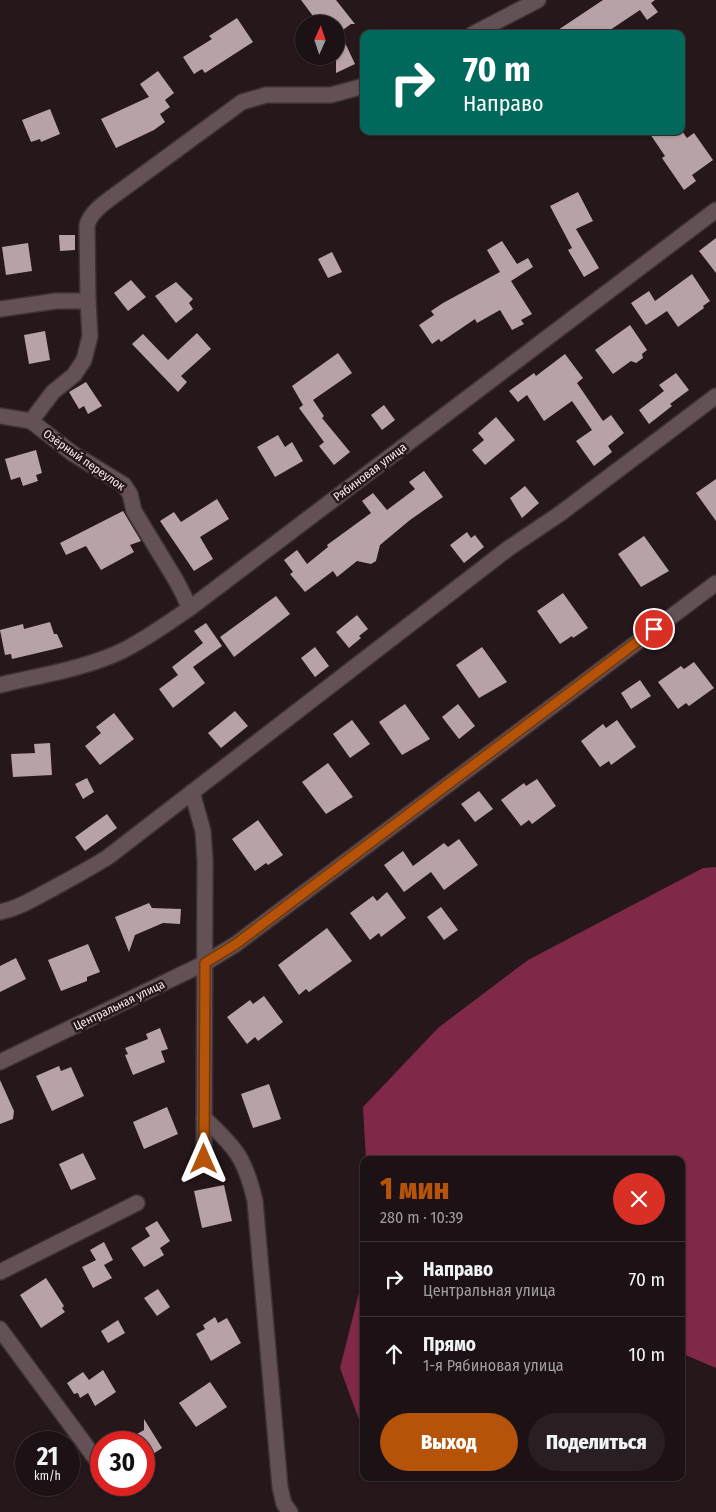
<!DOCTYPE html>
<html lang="ru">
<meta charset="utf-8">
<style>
body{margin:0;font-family:"Fira Sans Condensed",sans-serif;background:#291f22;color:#f1f3f6;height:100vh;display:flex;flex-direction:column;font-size:19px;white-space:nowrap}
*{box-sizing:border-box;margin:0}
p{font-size:16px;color:#a09da0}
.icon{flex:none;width:28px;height:28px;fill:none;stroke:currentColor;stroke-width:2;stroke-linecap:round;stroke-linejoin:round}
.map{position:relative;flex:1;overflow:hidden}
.sheet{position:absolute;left:360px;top:1156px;width:325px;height:325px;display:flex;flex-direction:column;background:#1c1114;border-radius:10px;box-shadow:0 1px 4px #0004,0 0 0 1px #3a3134}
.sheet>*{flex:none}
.banner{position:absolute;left:360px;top:30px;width:325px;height:105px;border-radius:10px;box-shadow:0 1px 4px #0004,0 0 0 1px #3a3134;background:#00695c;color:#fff;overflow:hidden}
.needle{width:32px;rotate:3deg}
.fabs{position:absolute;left:295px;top:15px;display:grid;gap:10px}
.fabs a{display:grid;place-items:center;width:50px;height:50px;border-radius:50%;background:#1c1114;box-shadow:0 1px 4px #0004,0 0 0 1px #3a3134;font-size:25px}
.speed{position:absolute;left:15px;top:1431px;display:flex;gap:10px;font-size:25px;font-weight:700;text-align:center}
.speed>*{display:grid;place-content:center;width:65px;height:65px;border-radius:50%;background:#1c1114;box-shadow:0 1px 4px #0004,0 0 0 1px #3a3134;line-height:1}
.speed small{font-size:12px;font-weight:400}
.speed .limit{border:8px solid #d22;background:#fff;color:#111}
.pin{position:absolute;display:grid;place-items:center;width:42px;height:42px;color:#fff;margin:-21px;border:2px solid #fff;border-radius:50%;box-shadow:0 1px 5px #0007}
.me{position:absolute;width:55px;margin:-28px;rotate:0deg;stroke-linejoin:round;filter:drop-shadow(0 0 4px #0008)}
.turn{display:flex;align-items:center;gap:18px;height:105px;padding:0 20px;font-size:22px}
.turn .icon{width:65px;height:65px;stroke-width:2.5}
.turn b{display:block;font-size:35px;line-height:42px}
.round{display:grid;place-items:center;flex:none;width:52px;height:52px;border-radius:26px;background:#291f22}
.headline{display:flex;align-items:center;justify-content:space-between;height:85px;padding:0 20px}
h1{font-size:30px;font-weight:800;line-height:38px;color:#b45309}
.primary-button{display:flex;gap:10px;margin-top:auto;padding:10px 20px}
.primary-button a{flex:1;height:58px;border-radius:30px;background:#b45309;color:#fff;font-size:20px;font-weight:800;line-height:58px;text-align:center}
.primary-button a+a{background:#291f22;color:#f1f3f6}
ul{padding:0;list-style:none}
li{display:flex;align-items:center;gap:15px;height:75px;padding:0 20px;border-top:1px solid #3a3134}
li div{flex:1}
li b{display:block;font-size:19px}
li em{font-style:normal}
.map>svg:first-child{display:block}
</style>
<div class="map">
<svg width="716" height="1512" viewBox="0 0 716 1512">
<rect width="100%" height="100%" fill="#26171b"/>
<g fill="#802848">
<polygon points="716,867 716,1368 681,1353 681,1160 366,1160 363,1107 438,1028 528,960 703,868"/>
<polygon points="364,1273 364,1433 340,1368"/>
</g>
<g fill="#b7a2a7">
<polygon points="301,0 336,0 355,24 351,24 340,32 355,64 336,73 336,24 319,24"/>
<polygon points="603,0 655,0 651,3 658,12 647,20 640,10 604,34 552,34"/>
<polygon points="237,18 253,42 205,73 202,69 194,74 183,57 212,39 209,36"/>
<polygon points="158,71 174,93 165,100 170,107 160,114 165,122 154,130 116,148 101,119 149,97 140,84"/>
<polygon points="50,109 60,134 41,142 40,139 31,142 22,120"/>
<polygon points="648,131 682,131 687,138 694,133 713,160 692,175 696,181 684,190 662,158 665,156"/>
<polygon points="578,192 593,221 576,229 599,268 584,277 568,250 572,248 550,206"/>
<polygon points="59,235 75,235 75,250 60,251"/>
<polygon points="716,238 716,273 699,251"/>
<polygon points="502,241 517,264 528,258 533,267 511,281 532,314 521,320 524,324 512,330 500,310 477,323 475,319 441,342 439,339 432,344 419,325 434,315 431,311 443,303 500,272 487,250"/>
<polygon points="28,243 32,271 6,275 2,247"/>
<polygon points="332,252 342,272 328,278 318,259"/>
<polygon points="692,274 710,301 703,306 704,308 678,327 667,311 646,325 631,303 649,291 655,301"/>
<polygon points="131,280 146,297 128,311 114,293"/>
<polygon points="176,282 193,299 189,303 193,309 176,323 155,296"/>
<polygon points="630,325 647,350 642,354 643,358 636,363 631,361 613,374 595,350"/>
<polygon points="45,331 50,360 29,364 24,335"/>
<polygon points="197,333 211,349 181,376 187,382 178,392 132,344 143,334 168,360"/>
<polygon points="338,353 352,373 313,400 324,416 322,418 350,452 334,465 319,446 324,442 299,408 303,405 292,386"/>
<polygon points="565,354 583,378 577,383 603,421 611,415 624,433 608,446 612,452 594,466 576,441 592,430 572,401 544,421 527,395 518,402 509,391 534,373 536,376"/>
<polygon points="676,373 689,390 670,404 672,406 649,424 639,410 664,391 659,385"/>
<polygon points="86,382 102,406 88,414 84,406 79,409 69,392"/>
<polygon points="384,405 395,420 382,430 371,415"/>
<polygon points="496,417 515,440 485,465 472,450 484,440 478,433"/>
<polygon points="278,435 285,447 292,442 303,461 275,477 257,447"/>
<polygon points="36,450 42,473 36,475 38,481 23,486 20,477 11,480 5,459"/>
<polygon points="424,471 443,497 410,520 380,545 376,561 371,564 357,561 337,577 333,571 305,592 290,574 293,572 284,560 297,550 307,564 328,547 327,545 371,513 362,501 373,493 387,510 415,489 409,482"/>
<polygon points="716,479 716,521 696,493"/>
<polygon points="525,486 539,503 522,518 510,498"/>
<polygon points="217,499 229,519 200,537 213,559 194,571 160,521 174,512 181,522"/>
<polygon points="123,511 141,541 130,545 134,552 101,570 86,546 66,555 60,543"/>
<polygon points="467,532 471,538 475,535 484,547 464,563 450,545"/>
<polygon points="644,536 669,571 641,587 618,554"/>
<polygon points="563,593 588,628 573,638 572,636 560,644 537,611"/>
<polygon points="276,596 290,614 234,657 220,637"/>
<polygon points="357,615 368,629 359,636 361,638 349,648 336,632"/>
<polygon points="50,622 54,634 57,634 63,647 12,659 11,654 5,655 0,630 23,624 24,629"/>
<polygon points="206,623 222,646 193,667 205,683 173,708 159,689 178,675 172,667 203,643 194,631"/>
<polygon points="315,647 329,666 315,677 301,658"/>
<polygon points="482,647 507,682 479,698 456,665"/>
<polygon points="694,662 714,688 689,706 686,703 678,709 658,682 681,666 684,669"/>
<polygon points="640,680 651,696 631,709 621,693"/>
<polygon points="405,704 430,739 402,755 379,722"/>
<polygon points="458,704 475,726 459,739 442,717"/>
<polygon points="235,711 248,726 221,748 208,733"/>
<polygon points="114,713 134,739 100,765 85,746 101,733 96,727"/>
<polygon points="352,720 370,744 350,758 333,734"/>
<polygon points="617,720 636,747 611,765 609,761 600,767 581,741 603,724 606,728"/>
<polygon points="50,743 52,775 13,777 11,754 35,753 34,744"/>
<polygon points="328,763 353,797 326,814 302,782"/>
<polygon points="87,778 94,792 83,799 75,784"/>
<polygon points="537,779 556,806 532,824 529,820 521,826 501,800 524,783 526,786"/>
<polygon points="479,791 493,809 475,822 461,804"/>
<polygon points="107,814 117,828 85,851 75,837"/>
<polygon points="258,820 283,855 268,865 266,863 255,871 232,839"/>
<polygon points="459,839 478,865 444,890 431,872 404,892 384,865 403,851 413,866 444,843 448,847"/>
<polygon points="387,892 406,918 381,937 379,933 370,940 350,913 373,896 377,901"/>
<polygon points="149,903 152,908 181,909 180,924 163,923 135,935 129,952 115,917"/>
<polygon points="441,907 458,930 444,940 427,917"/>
<polygon points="327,928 352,961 309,992 306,989 299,995 278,965"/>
<polygon points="88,944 100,972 87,977 87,981 61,991 48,960"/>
<polygon points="16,958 26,979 0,992 0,966"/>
<polygon points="264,996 283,1022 258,1041 255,1037 247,1044 227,1017 250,1000 253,1004"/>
<polygon points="160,1028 168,1049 161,1051 165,1062 133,1075 125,1055 128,1054 125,1048 148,1039 146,1034"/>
<polygon points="59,1066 61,1071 71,1067 84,1096 52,1111 36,1076"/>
<polygon points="0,1080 14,1111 13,1119 0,1124"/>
<polygon points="269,1084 281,1119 253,1128 241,1094"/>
<polygon points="167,1107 178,1134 144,1149 133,1122"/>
<polygon points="83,1153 96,1179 71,1190 59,1164"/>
<polygon points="224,1185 232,1221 202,1228 194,1191"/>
<polygon points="157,1221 170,1241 160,1248 164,1255 144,1267 131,1248 150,1236 145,1228"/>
<polygon points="104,1242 113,1260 104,1265 112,1278 93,1288 82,1267 96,1260 90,1250"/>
<polygon points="46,1278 64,1306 62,1308 65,1312 41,1328 20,1295"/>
<polygon points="158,1289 170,1307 157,1316 144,1298"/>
<polygon points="215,1317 218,1323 227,1318 241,1343 211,1361 196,1334 205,1329 203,1325"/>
<polygon points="118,1320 125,1333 108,1343 101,1331"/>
<polygon points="103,1370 116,1392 95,1406 88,1393 80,1398 78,1393 74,1394 67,1383 83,1372 89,1380"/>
<polygon points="210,1382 227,1407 196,1427 179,1403"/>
<polygon points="144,1419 162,1448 144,1460 144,1442 123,1442 144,1430"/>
</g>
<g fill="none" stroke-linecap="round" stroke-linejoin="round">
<defs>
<g id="minor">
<polyline points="473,34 538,0"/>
<path d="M88,301L87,225C91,212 104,203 115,195L242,102L266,95H331L364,86"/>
<polyline points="0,309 56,301 88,301 90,336 84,360 74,375 53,392 31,421"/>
<polyline points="0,416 31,421 72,453 124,485 130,494 134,511 177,582 190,608"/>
<path d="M0,685C41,675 84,669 122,651C146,639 168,623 190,608L716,210"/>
<polyline points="192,792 203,831 205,860 204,1159"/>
<path d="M0,912C19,908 33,899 50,890C70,879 89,869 108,857L509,548L561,513L716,396"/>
<polyline points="0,1062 205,963 236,944 716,583"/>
<path d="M204,1118C236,1148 245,1158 255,1201L280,1487L284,1504L290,1512"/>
<polyline points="0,1272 137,1203"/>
<polyline points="0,1329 101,1466"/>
</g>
</defs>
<use href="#minor" stroke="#3d3134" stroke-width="18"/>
<use href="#minor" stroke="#635155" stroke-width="15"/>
</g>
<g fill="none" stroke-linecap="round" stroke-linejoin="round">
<defs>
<polyline id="route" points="204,1159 205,963 236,944 654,629"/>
</defs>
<use href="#route" stroke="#753606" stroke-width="12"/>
<use href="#route" stroke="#b45309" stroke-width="9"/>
</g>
<g text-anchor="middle" stroke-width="5" stroke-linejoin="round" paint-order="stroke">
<g font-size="12" fill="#f6eaed" stroke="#26171b">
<text transform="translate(84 460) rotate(35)" y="4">Озёрный переулок</text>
<text transform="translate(370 472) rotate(-37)" y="4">Рябиновая улица</text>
<text transform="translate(119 1005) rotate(-26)" y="4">Центральная улица</text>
</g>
</g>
</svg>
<div class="fabs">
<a><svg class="needle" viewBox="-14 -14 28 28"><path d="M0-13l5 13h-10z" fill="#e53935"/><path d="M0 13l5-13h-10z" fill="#a09da0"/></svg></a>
</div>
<div class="speed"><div>21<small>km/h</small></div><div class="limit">30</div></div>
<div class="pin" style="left:654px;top:629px;background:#d93025"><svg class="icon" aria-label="arrive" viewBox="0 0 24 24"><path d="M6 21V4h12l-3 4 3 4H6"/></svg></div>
<svg class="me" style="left:204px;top:1159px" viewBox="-20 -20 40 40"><path d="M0-17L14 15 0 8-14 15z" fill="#b45309" stroke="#fff" stroke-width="4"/></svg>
<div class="banner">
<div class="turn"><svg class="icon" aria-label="right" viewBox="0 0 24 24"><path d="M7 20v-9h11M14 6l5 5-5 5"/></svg><div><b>70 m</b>Направо</div></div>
</div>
<section class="sheet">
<div class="headline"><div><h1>1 мин</h1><p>280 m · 10:39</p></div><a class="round" style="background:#d93025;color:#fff"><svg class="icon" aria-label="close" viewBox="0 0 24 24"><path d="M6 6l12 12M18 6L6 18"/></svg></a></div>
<ul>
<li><svg class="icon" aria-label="right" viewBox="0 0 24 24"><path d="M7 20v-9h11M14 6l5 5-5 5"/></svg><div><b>Направо</b><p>Центральная улица</p></div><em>70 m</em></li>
<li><svg class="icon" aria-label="ahead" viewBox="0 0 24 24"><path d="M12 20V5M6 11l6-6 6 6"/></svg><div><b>Прямо</b><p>1-я Рябиновая улица</p></div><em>10 m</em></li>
</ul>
<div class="primary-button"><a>Выход</a><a>Поделиться</a></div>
</section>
</div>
